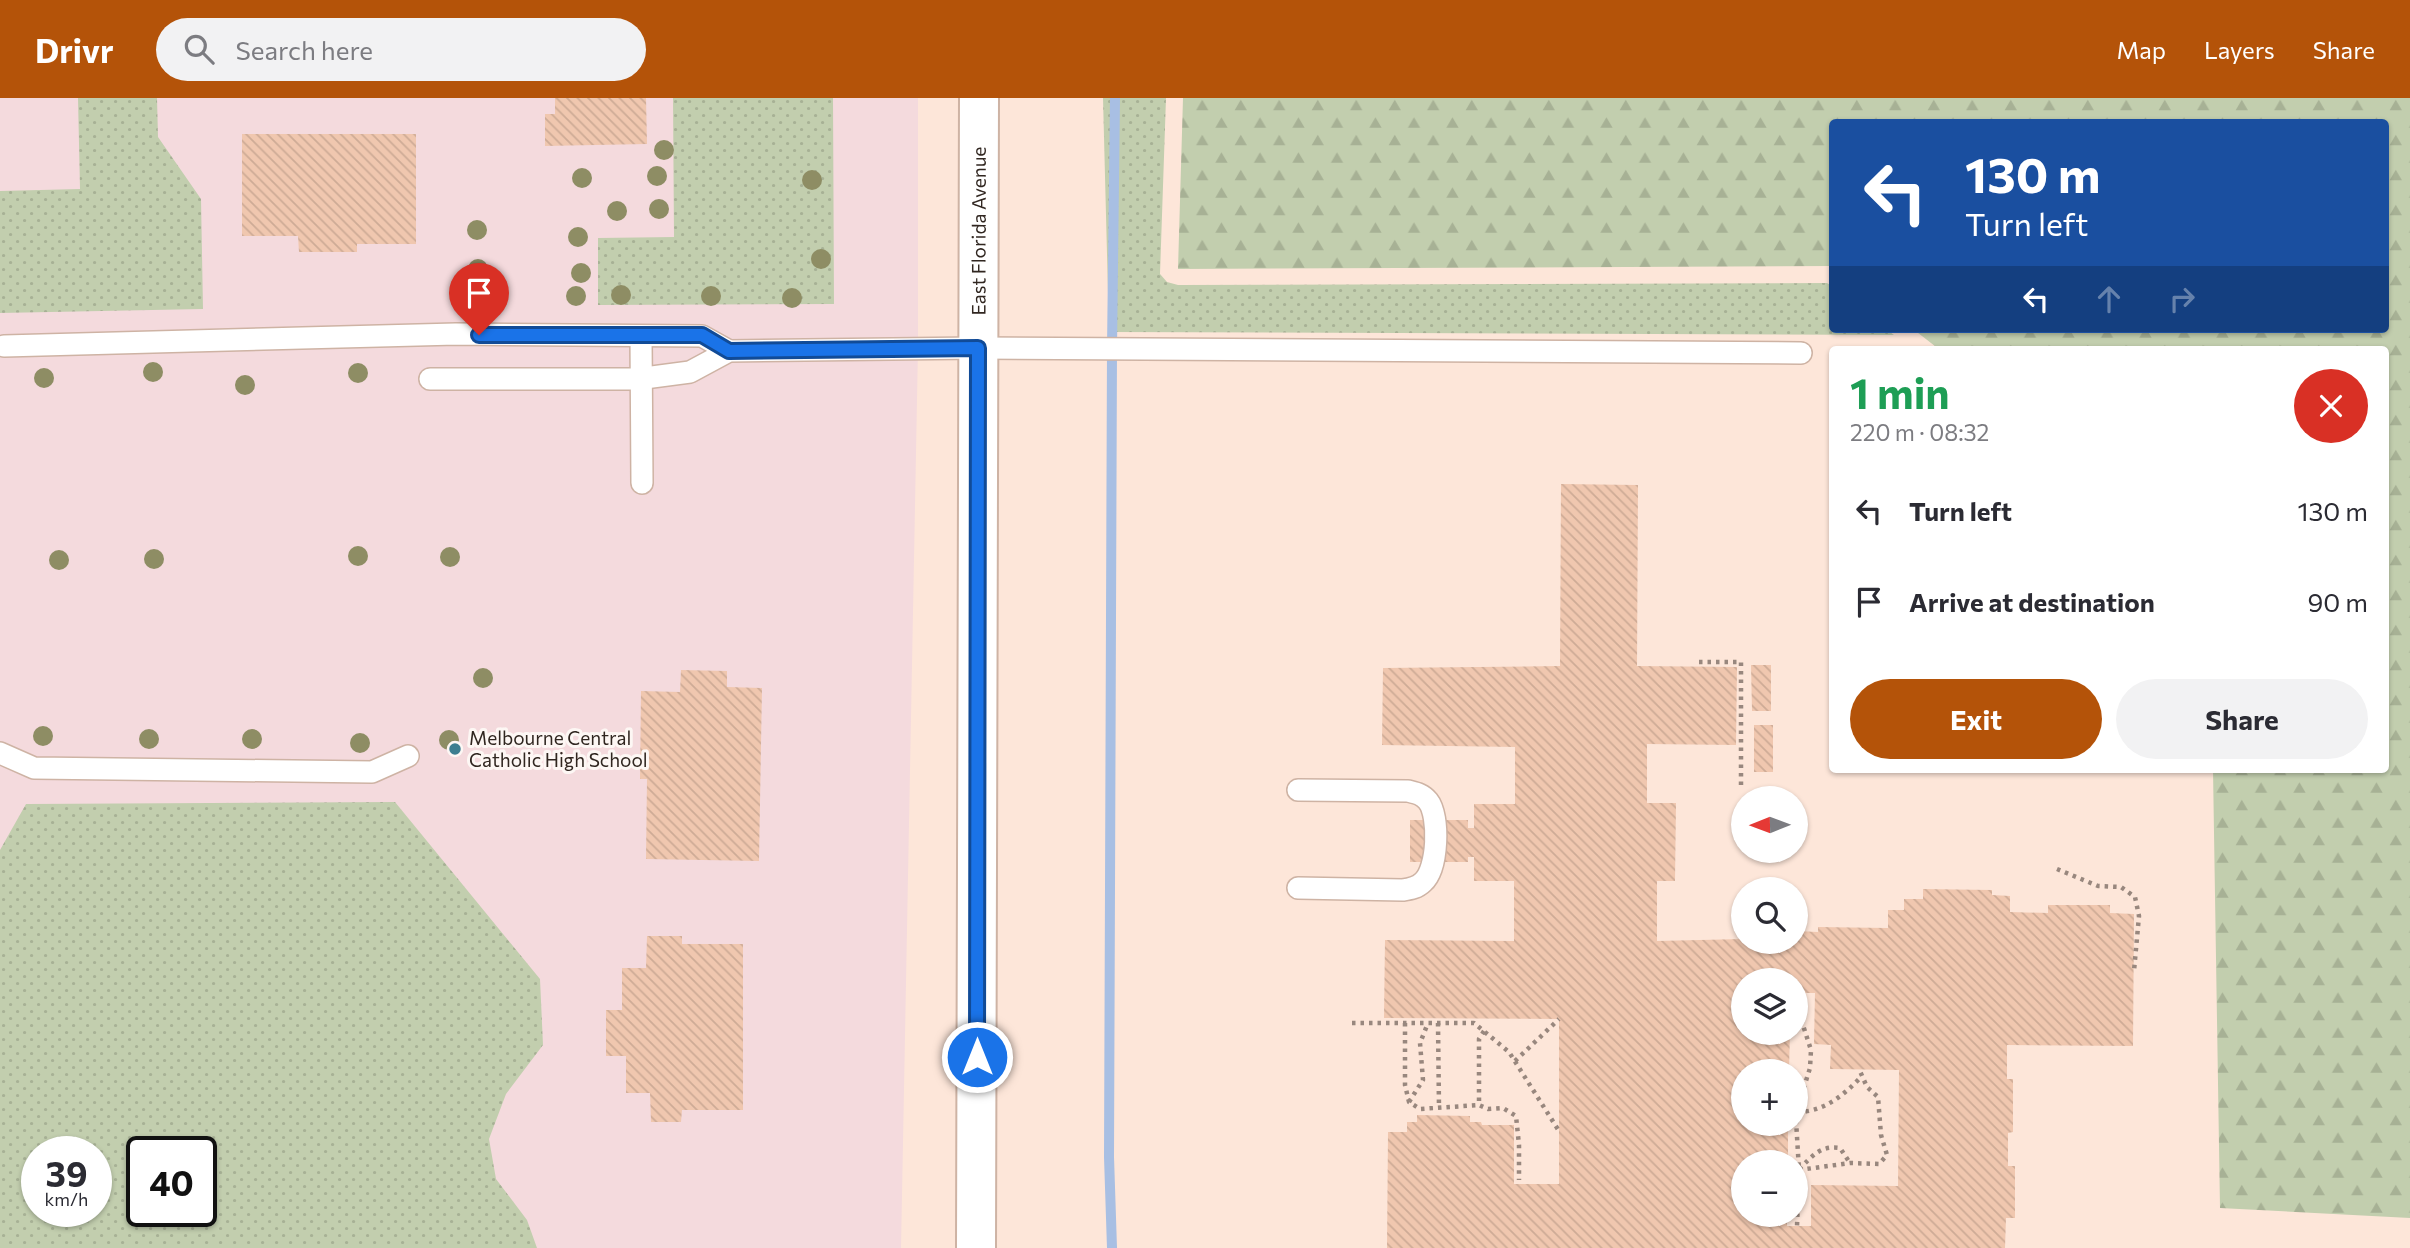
<!DOCTYPE html>
<meta charset="utf-8">
<style>
body{margin:0;font-family:Commissioner,sans-serif;background:#f2f2f3;color:#2b2b33;height:100vh;display:flex;flex-direction:column;font-size:26px;white-space:nowrap}
*{box-sizing:border-box;margin:0}
p{font-size:23px;color:#7c7c81}
.icon{flex:none;width:38px;height:38px;fill:none;stroke:currentColor;stroke-width:2;stroke-linecap:round;stroke-linejoin:round}
.map{position:relative;flex:1;overflow:hidden}
.details{position:absolute;left:1829px;top:248px;width:560px;height:427px;display:flex;flex-direction:column;background:#fff;border-radius:7px;box-shadow:0 2px 5px #0004}
.details>*{flex:none}
.top-card{position:absolute;left:1829px;top:21px;width:560px;height:214px;border-radius:7px;box-shadow:0 2px 5px #0004;background:#1a4fa0;color:#fff;overflow:hidden}
.needle{width:46px;rotate:269deg}
.controls{position:absolute;left:1731px;top:688px;display:grid;gap:14px}
.controls a{display:grid;place-items:center;width:77px;height:77px;border-radius:50%;background:#fff;box-shadow:0 2px 5px #0004;font-size:35px}
.speed{position:absolute;left:21px;top:1038px;display:flex;gap:14px;font-size:35px;font-weight:700;text-align:center}
.speed>*{display:grid;place-content:center;width:91px;height:91px;border-radius:50%;background:#fff;box-shadow:0 2px 5px #0004;line-height:1}
.speed small{font-size:18px;font-weight:400}
.speed .limit{border:4px solid #111;border-radius:10px;background:#fff;color:#111}
.pin{position:absolute;display:grid;place-items:center;width:60px;height:60px;color:#fff;margin:-72px -30px;border-radius:50% 50% 50% 0;rotate:-45deg;box-shadow:0 0 7px #0007}
.pin .icon{rotate:45deg}
.me{position:absolute;width:77px;margin:-38px;rotate:0deg;stroke-linejoin:round;filter:drop-shadow(0 0 5px #0008)}
.turn{display:flex;align-items:center;gap:24px;height:147px;padding:0 21px;font-size:32px}
.turn .icon{width:91px;height:91px;stroke-width:2.5}
.turn b{display:block;font-size:49px;line-height:60px}
.lanes{display:flex;align-items:center;height:66px;padding:0 21px;background:#0003;justify-content:center;gap:35px;direction:ltr}
.lanes .off{opacity:.35}
.round{display:grid;place-items:center;flex:none;width:74px;height:74px;border-radius:37px;background:#f2f2f3}
.overview{display:flex;align-items:center;justify-content:space-between;height:119px;padding:0 21px}
h1{font-size:42px;font-weight:700;line-height:52px;color:#1e9e55}
.action{display:flex;gap:14px;margin-top:auto;padding:14px 21px}
.action a{flex:1;height:80px;border-radius:42px;background:#b45309;color:#fff;font-size:28px;font-weight:700;line-height:80px;text-align:center}
.action a+a{background:#f2f2f3;color:#2b2b33}
ul{padding:0;list-style:none}
li{display:flex;align-items:center;gap:21px;height:91px;padding:0 21px}
li div{flex:1}
li b{display:block;font-size:26px}
li em{font-style:normal}
header{display:flex;align-items:center;gap:42px;box-sizing:border-box;height:98px;padding:0 35px;background:#b45309;color:#fff}
header strong{font-size:33px}
nav{display:flex;gap:38px;margin-inline-start:auto;font-size:24px}
.search{width:490px;height:63px;background:#f2f2f3;display:flex;align-items:center;gap:18px;box-sizing:border-box;padding:0 24px;border-radius:38px;color:#7c7c81;font-size:26px}
.map>svg:first-child{display:block}
</style>
<header>
<strong>Drivr</strong>
<div class="search"><svg class="icon" aria-label="search" viewBox="0 0 24 24"><circle cx="10" cy="10" r="6"/><path d="M15 15l6 6"/></svg>Search here</div>
<nav><a>Map</a><a>Layers</a><a>Share</a></nav>
</header>
<div class="map">
<svg width="2410" height="1150" viewBox="0 0 2410 1150">
<defs>
<pattern id="green-dots" width="8" height="8" patternUnits="userSpaceOnUse" patternTransform="scale(1.75)"><rect width="8" height="8" fill="#c2ceae"/><path d="M2 2h.1M6 6h.1" fill="none" stroke="#a7b195" stroke-width="1.8" stroke-linecap="round"/></pattern>
<pattern id="forest-firs" width="22" height="20" patternUnits="userSpaceOnUse" patternTransform="scale(1.75)"><rect width="22" height="20" fill="#c2ceae"/><path d="M5 1l3.5 6h-7zM16 11l3.5 6h-7z" fill="#a7b195"/></pattern>
<pattern id="building-back-hatch" width="6" height="6" patternUnits="userSpaceOnUse" patternTransform="scale(1.75)"><rect width="6" height="6" fill="#f0c7af"/><path d="M-1 5l2 2M0 0l6 6M5-1l2 2" fill="none" stroke="#ceab96"/></pattern>
</defs>
<rect width="100%" height="100%" fill="#fde6d9"/>
<path fill="#f4dadd" fill-rule="evenodd" d="M0,0H918V249L901,1150H0ZM37,1054H96V1113H37ZM142,1054H201V1113H142Z"/>
<g fill="url(#green-dots)" fill-rule="evenodd">
<polygon points="78,0 157,0 158,39 201,101 203,211 0,215 0,93 80,91"/>
<polygon points="673,0 833,0 834,206 598,207 598,140 674,139"/>
<polygon points="1103,0 1166,0 1160,176 1167,184 1178,187 1827,185 1832,188 1832,231 1886,231 1894,237 1109,234"/>
<path d="M395,704L540,881L543,947L506,996L489,1041L496,1081L527,1122L537,1150H0V752L26,706ZM37,1054H96V1113H37ZM142,1054H201V1113H142Z"/>
</g>
<polygon fill="url(#forest-firs)" points="1183,0 2410,0 2410,1120 2220,1110 2213,672 2385,672 2385,252 2206,252 2205,248 2163,252 1940,252 1913,231 2385,231 2385,24 1832,24 1832,168 1178,171"/>
<g fill="none" stroke-linecap="round" stroke-linejoin="round">
<polyline stroke="#a8bfe3" stroke-width="10" points="1112,1150 1109,1059 1112,251 1115,0"/>
</g>
<g fill="url(#building-back-hatch)" fill-rule="evenodd">
<polygon points="555,0 646,0 647,46 545,48 545,16 555,16"/>
<polygon points="242,36 416,36 416,146 357,146 357,154 299,154 298,138 242,138"/>
<path d="M1561,386L1638,387L1637,568L1737,569L1736,647L1647,646V705H1676L1675,783H1657V843L1743,841V844H1796V833L1818,834V829L1888,830V812H1904V801H1923V791L1992,792V797L2010,798V814L2048,815V807H2110V815L2134,816L2133,948L2007,947V981H2013V1034L2008,1035V1068H2015V1120H2006L2005,1150H1387L1388,1034H1407V1024H1417V1017L1470,1018V1024H1481L1482,1027H1514V1086H1559V921L1384,920L1385,842L1514,843V783H1474V759H1468V764H1410V722H1468V730H1474V706H1515V649L1382,647L1383,570L1560,568ZM1743,882H1796V895H1815L1814,946L1831,947L1830,971L1899,972L1898,1088L1811,1087V1128H1787V1116H1743V1064H1788V1026H1743V973H1789L1790,934H1743Z"/>
<polygon points="1751,567 1771,567 1771,613 1752,613"/>
<polygon points="681,572 727,573 727,589 762,590 759,763 646,761 647,681 640,681 641,593 680,594"/>
<rect x="1754" y="627" width="19" height="47"/>
<polygon points="647,838 682,838 682,846 743,846 743,1012 682,1012 681,1024 651,1024 650,995 626,995 626,958 606,958 606,912 622,912 622,870 646,870"/>
</g>
<g fill="none" stroke-linecap="round" stroke-linejoin="round">
<defs>
<g id="lane">
<polyline points="641,238 642,385"/>
<polyline points="4,248 456,236 702,238 729,253"/>
<polyline points="430,281 637,281 690,274 729,253 978,250 1801,255"/>
<polyline points="0,655 34,670 372,674 408,658"/>
<path d="M1298,790L1403,792C1410,791 1417,790 1423,784C1438,771 1440,718 1428,703C1422,696 1416,695 1408,693L1298,692"/>
</g>
<g id="secondary">
<path id="s1" d="M976,1150L979,0"/>
</g>
</defs>
<use href="#lane" stroke="#ceb3a4" stroke-width="24"/>
<use href="#secondary" stroke="#ceb3a4" stroke-width="42"/>
<g stroke="#98877e" stroke-width="4.5" stroke-dasharray="3.5 5" stroke-linecap="butt">
<polyline points="1699,564 1741,564 1741,690"/>
<polyline points="2057,771 2098,788 2121,789 2135,799 2139,818 2134,873"/>
<polyline points="1352,925 1474,925 1509,954 1559,1033"/>
<polyline points="1405,925 1405,987 1409,1004 1420,1011 1479,1007"/>
<polyline points="1438,925 1439,1010"/>
<polyline points="1484,933 1479,941 1479,1007 1488,1011 1503,1010 1516,1018 1519,1047 1519,1082"/>
<polyline points="1515,963 1559,921"/>
<polyline points="1409,1004 1423,982 1420,945 1428,925"/>
<path d="M1797,1014C1823,1014 1843,998 1861,979"/>
<polyline points="1796,1015 1810,970 1811,952 1801,921 1801,895"/>
<polyline points="1796,1022 1799,1072 1797,1128"/>
<path d="M1799,1071C1813,1058 1820,1047 1840,1050L1850,1065"/>
<polyline points="1799,1072 1850,1065 1879,1066 1887,1057 1881,1037 1878,999 1867,989 1859,971"/>
</g>
<use href="#lane" stroke="#fff" stroke-width="21"/>
<use href="#secondary" stroke="#fff" stroke-width="38"/>
</g>
<g fill="#8e8d64">
<circle cx="664" cy="52" r="10"/>
<circle cx="657" cy="78" r="10"/>
<circle cx="582" cy="80" r="10"/>
<circle cx="812" cy="82" r="10"/>
<circle cx="659" cy="111" r="10"/>
<circle cx="617" cy="113" r="10"/>
<circle cx="477" cy="132" r="10"/>
<circle cx="578" cy="139" r="10"/>
<circle cx="821" cy="161" r="10"/>
<circle cx="478" cy="171" r="10"/>
<circle cx="581" cy="175" r="10"/>
<circle cx="621" cy="197" r="10"/>
<circle cx="576" cy="198" r="10"/>
<circle cx="711" cy="198" r="10"/>
<circle cx="473" cy="200" r="10"/>
<circle cx="792" cy="200" r="10"/>
<circle cx="153" cy="274" r="10"/>
<circle cx="358" cy="275" r="10"/>
<circle cx="44" cy="280" r="10"/>
<circle cx="245" cy="287" r="10"/>
<circle cx="358" cy="458" r="10"/>
<circle cx="450" cy="459" r="10"/>
<circle cx="154" cy="461" r="10"/>
<circle cx="59" cy="462" r="10"/>
<circle cx="483" cy="580" r="10"/>
<circle cx="43" cy="638" r="10"/>
<circle cx="149" cy="641" r="10"/>
<circle cx="252" cy="641" r="10"/>
<circle cx="449" cy="642" r="10"/>
<circle cx="360" cy="645" r="10"/>
</g>
<g fill="none" stroke-linecap="round" stroke-linejoin="round">
<defs>
<polyline id="route" points="479,237 702,237 729,253 978,250 977,959"/>
</defs>
<use href="#route" stroke="#114b97" stroke-width="18"/>
<use href="#route" stroke="#1a73e8" stroke-width="12"/>
</g>
<circle fill="#3d7e90" stroke="#fdf7f4" stroke-width="2.5" cx="455" cy="651" r="7"/>
<g text-anchor="middle" stroke-width="6" stroke-linejoin="round" paint-order="stroke">
<g font-size="19" fill="#302620" stroke="#fdf7f4">
<text dy="7" stroke="none"><textPath href="#s1" startOffset="1017">East Florida Avenue</textPath></text>
</g>
<g font-size="19" fill="#302620" stroke="#fdf7f4" text-anchor="start">
<text x="469" y="647">Melbourne Central<tspan x="469" dy="22">Catholic High School</tspan></text>
</g>
</g>
</svg>
<div class="controls">
<a><svg class="needle" viewBox="-14 -14 28 28"><path d="M0-13l5 13h-10z" fill="#e53935"/><path d="M0 13l5-13h-10z" fill="#7c7c81"/></svg></a>
<a><svg class="icon" aria-label="search" viewBox="0 0 24 24"><circle cx="10" cy="10" r="6"/><path d="M15 15l6 6"/></svg></a>
<a><svg class="icon" aria-label="layers" viewBox="0 0 24 24"><path d="M12 4l9 5-9 5-9-5zM3 14l9 5 9-5"/></svg></a>
<a>+</a>
<a>−</a>
</div>
<div class="speed"><div>39<small>km/h</small></div><div class="limit">40</div></div>
<div class="pin" style="left:479px;top:237px;background:#d93025"><svg class="icon" aria-label="arrive" viewBox="0 0 24 24"><path d="M6 21V4h12l-3 4 3 4H6"/></svg></div>
<svg class="me" style="left:977px;top:959px" viewBox="-20 -20 40 40"><circle r="17" fill="#1a73e8" stroke="#fff" stroke-width="3"/><path d="M0-11L8 9 0 5-8 9z" fill="#fff"/></svg>
<div class="top-card">
<div class="turn"><svg class="icon" aria-label="left" viewBox="0 0 24 24"><path d="M17 20v-9H6M10 6l-5 5 5 5"/></svg><div><b>130 m</b>Turn left</div></div>
<div class="lanes"><svg class="icon" aria-label="left" viewBox="0 0 24 24"><path d="M17 20v-9H6M10 6l-5 5 5 5"/></svg><svg class="icon off" aria-label="ahead" viewBox="0 0 24 24"><path d="M12 20V5M6 11l6-6 6 6"/></svg><svg class="icon off" aria-label="right" viewBox="0 0 24 24"><path d="M7 20v-9h11M14 6l5 5-5 5"/></svg></div>
</div>
<section class="details">
<div class="overview"><div><h1>1 min</h1><p>220 m · 08:32</p></div><a class="round" style="background:#d93025;color:#fff"><svg class="icon" aria-label="close" viewBox="0 0 24 24"><path d="M6 6l12 12M18 6L6 18"/></svg></a></div>
<ul>
<li><svg class="icon" aria-label="left" viewBox="0 0 24 24"><path d="M17 20v-9H6M10 6l-5 5 5 5"/></svg><div><b>Turn left</b></div><em>130 m</em></li>
<li><svg class="icon" aria-label="arrive" viewBox="0 0 24 24"><path d="M6 21V4h12l-3 4 3 4H6"/></svg><div><b>Arrive at destination</b></div><em>90 m</em></li>
</ul>
<div class="action"><a>Exit</a><a>Share</a></div>
</section>
</div>
